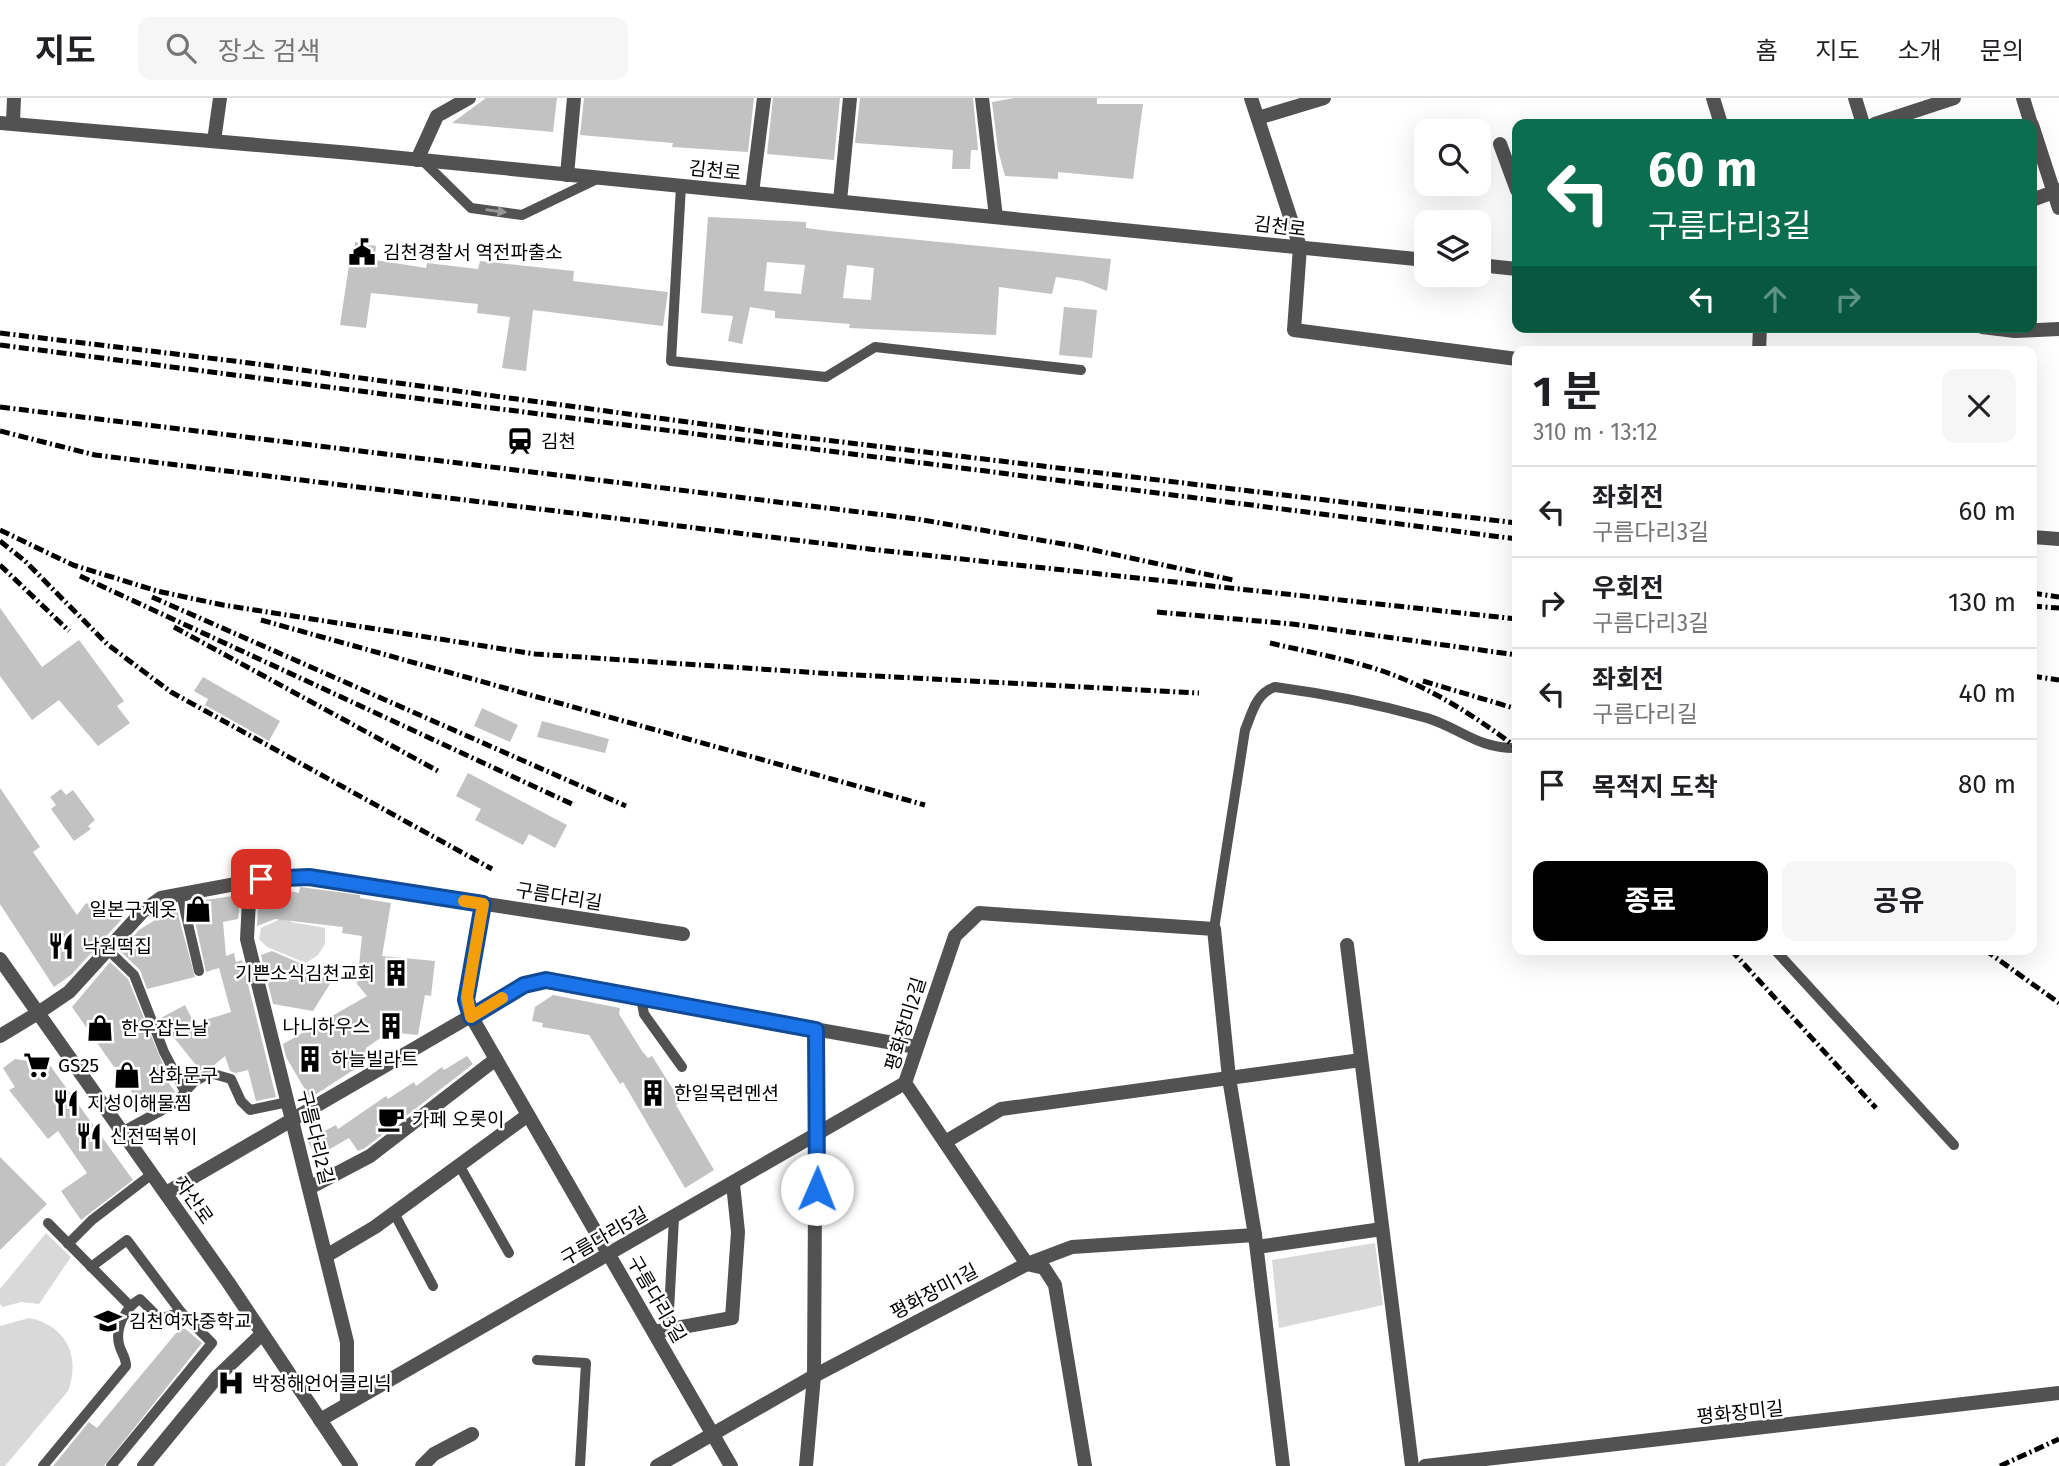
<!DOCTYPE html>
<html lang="ko">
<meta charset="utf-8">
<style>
body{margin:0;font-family:"Fira Sans","Noto Sans KR",sans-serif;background:#f6f6f6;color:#202124;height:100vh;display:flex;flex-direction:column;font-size:26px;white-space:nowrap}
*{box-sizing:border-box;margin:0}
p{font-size:23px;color:#757577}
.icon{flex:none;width:38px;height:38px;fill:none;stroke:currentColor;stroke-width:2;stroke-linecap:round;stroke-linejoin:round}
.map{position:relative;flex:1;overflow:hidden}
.drawer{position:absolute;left:1512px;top:248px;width:525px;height:609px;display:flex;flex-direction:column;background:#fff;border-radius:14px;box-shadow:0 7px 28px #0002}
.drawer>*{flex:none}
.top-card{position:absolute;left:1512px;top:21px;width:525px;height:214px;border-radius:14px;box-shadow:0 7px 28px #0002;background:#0b6e4f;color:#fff;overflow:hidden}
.controls{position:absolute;left:1414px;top:21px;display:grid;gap:14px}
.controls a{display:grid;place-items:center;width:77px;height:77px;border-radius:14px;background:#fff;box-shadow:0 7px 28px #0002;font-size:35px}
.pin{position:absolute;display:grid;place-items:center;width:60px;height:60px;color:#fff;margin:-30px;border-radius:14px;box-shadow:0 4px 10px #0006}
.me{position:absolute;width:77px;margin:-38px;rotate:1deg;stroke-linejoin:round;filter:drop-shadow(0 0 5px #0008)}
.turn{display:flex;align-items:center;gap:24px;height:147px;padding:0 21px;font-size:32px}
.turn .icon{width:91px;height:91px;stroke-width:2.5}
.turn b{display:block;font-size:49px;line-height:60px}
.lanes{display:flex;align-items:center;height:66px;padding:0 21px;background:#0003;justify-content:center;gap:35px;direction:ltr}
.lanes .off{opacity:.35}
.round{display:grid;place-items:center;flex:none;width:74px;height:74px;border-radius:14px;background:#f6f6f6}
.headline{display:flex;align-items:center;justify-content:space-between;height:119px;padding:0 21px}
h1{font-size:42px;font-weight:700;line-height:52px}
.primary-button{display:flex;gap:14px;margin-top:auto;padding:14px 21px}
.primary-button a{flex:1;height:80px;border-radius:14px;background:#000;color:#fff;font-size:28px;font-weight:700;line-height:80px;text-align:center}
.primary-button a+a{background:#f6f6f6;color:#202124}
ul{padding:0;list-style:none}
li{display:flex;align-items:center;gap:21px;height:91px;padding:0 21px;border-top:2px solid #e0e0e0}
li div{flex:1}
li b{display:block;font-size:26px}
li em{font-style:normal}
header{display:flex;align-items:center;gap:42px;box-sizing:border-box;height:98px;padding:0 35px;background:#fff;border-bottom:2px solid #e0e0e0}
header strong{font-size:33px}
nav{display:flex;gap:38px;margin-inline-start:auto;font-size:24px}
.search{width:490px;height:63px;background:#f6f6f6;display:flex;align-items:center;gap:18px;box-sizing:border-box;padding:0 24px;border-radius:14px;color:#757577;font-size:26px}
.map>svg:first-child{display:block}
</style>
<header>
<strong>지도</strong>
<div class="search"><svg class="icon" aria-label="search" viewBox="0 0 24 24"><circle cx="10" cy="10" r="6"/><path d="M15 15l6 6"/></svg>장소 검색</div>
<nav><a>홈</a><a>지도</a><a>소개</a><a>문의</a></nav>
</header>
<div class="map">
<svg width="2059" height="1368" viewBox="0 0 2059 1368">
<rect width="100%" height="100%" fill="#fff"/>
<g fill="#d9d9d9">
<polygon points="287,818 291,824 325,830 325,846 318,857 306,865 267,849 259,841 261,830"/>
<polygon points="46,1135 71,1159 39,1206 21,1204 3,1209 0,1206 0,1191"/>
<polygon points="1375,1145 1383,1207 1279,1230 1272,1162"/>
<path d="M29,1220C66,1227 81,1259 68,1293L5,1368H0V1228Z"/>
</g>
<g fill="#c2c2c2" fill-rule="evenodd">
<polygon points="486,0 557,0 553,34 452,25"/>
<polygon points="584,0 754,0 748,54 672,49 673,45 580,37"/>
<polygon points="773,0 840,0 834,62 767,56"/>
<polygon points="860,0 973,0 978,52 971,52 970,71 952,71 953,52 855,45"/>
<polygon points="1014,0 1097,0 1097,6 1143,6 1133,81 1058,74 1058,81 1005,78 998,52 992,4"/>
<path d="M708,119L806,124V130L829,133L1111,161L1107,193L1082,183L1056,179L1052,196L999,189L996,237L849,230L850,226L775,220V213L750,209L742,246L728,243L733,218L701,215ZM767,164L805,167L801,196L764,193ZM847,167L874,170L871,202L843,200Z"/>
<polygon points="355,144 376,148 375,162 426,170 427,165 478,171 480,163 574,173 573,183 668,194 663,228 533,212 526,273 502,270 510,219 477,215 478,206 371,195 366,230 340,227 351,154 354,154"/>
<polygon points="1064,209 1097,212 1092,260 1059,257"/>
<polygon points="0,510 42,569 79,542 124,603 117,608 130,625 98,648 59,602 32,622 0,578"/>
<polygon points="203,579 280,623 269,643 205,607 208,601 194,593"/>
<polygon points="482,610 518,627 510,644 474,628"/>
<polygon points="542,623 609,641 605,655 537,639"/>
<polygon points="468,675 567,727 555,750 529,736 523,747 475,722 481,711 456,698"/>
<polygon points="0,690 40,749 33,754 77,817 86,805 122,821 71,877 54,889 0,806"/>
<polygon points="61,691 66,697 73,692 95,722 88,728 91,731 74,743 51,711 56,707 50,699"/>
<polygon points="300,789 360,797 360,800 391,805 382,858 435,863 431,898 425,897 418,937 389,934 366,950 369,955 360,961 362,964 354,968 355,971 310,1000 286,959 283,946 367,898 357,886 362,838 342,835 343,829 275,821 257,828 259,794 275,790 299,795"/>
<polygon points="240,797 238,821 223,824 226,858 234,855 236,864 242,862 276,999 256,1003 248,972 236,975 230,973 225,958 213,968 200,972 159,921 185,907 196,929 205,922 231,914 219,870 206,874 191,804"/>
<polygon points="176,809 195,879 147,891 140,872 120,853 139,832"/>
<polygon points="272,853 309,869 311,866 333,881 313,913 273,906 261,857"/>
<polygon points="110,864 128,881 167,976 164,978 175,994 145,1013 72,909"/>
<polygon points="553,897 620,910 619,916 642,953 648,960 652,958 681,1004 676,1007 714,1072 685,1090 623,984 620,986 589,937 542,929 543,925 532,923 535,909"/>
<polygon points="467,958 473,966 365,1050 358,1053 349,1040 316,1059 307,1042 336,1027 338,1031 386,998 388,1001 414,984 416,988 442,969 444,972"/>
<polygon points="15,961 49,966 133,1082 81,1122 61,1093 87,1075 58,1033 48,1041 9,992 15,989 3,970"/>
<polygon points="0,1059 47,1106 0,1152"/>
<polygon points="182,1228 202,1245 104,1368 53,1368 89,1324 97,1330"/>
</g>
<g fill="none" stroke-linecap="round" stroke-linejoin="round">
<g stroke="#525252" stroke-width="10">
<polyline points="423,63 471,110 522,117 597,81"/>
<polyline points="681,88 671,263 826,279 875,249 1081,272"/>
<polyline points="181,796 199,873"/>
<path d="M1214,831L1245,632C1252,615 1256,595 1275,589C1328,596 1377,606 1427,620C1462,631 1478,651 1517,650"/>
<polyline points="108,852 134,877 164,954 185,994"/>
<polyline points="1775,852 1954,1047"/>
<polyline points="641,900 644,916 682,969"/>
<polyline points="122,1034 175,1005 194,984 210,975 231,981 241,1003 250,1012 288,1004"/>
<polyline points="459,1067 509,1155"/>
<polyline points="394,1115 433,1188"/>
<polyline points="48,1125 130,1208"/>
<polyline points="68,1146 92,1122 152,1076"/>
<polyline points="91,1169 127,1142 181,1214 212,1245 111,1368"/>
<polyline points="668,1231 674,1120"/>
<polyline points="537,1262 586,1265 580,1368"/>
<path d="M43,1368L126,1268C126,1259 121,1255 119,1246C115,1229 126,1209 140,1201L160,1221L181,1214"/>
</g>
<g stroke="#525252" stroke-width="14">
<polyline points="982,0 996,119"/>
<polyline points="1251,0 1300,149 1294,232 1517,261"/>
<polyline points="1713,0 1721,26"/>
<polyline points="1855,0 1863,26"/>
<polyline points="2023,0 2031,26"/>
<polyline points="1258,20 1324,0"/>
<polyline points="13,24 14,0"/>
<polyline points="1875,26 1954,0"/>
<polyline points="2032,27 2059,110"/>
<polyline points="214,43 220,0"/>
<polyline points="1500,46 1517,92"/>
<polyline points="417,62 437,18 469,0"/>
<polyline points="567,77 574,0"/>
<polyline points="752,95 764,0"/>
<polyline points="2032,102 2059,92"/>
<polyline points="840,103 850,0"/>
<polyline points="1759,254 1760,229"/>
<polyline points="2032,439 2059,441"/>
<polyline points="250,783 247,841 347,1244 347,1305"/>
<polyline points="483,806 466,902 467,911 731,1368"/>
<polyline points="1347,847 1412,1368"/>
<polyline points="38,915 69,894 143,813 161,800 262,781 309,779 683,836"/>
<polyline points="945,1044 1001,1011 1361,962"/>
<polyline points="309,1090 370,1058 496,961"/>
<polyline points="166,1095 524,887 538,882 916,949"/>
<polyline points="1257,1149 1382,1131"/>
<polyline points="326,1158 375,1129 528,1017"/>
<polyline points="654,1234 732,1220 738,1134 733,1086"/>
<polyline points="320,1322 905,985"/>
<polyline points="422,1368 434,1356 472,1336"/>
<polyline points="657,1368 814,1278 1027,1166 1072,1149 1255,1137"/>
<polyline points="806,1368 814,1278 816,932"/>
<polyline points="1085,1368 1055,1187 1044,1170 1027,1166 905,985 955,838 979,815 1214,831 1229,980 1255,1137 1283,1368"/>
<polyline points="1425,1368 2059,1295"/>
</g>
<g stroke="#525252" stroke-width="14">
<polyline points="0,25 351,55 1426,162"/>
<polyline points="1479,167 1517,171"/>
<polyline points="1982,229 2015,233 2059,231"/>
<polyline points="0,861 228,1184 351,1368"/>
<polyline points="0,938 38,915"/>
<polyline points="144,1368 217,1279 262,1236"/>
</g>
<g stroke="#000" stroke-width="5" stroke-dasharray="10 3.5 2 3.5" stroke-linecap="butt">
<polyline points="0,235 242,264 792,338 1517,425"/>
<polyline points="0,247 1517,441"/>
<polyline points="0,309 917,421 1075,448 1233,482"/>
<polyline points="0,333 95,357 869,451 1517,521"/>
<polyline points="0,432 73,467 157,493 223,507 535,556 820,575 1199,595"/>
<polyline points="0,443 25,463 107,546 171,594 492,771"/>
<polyline points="0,467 69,533"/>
<polyline points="80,478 572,706"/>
<polyline points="2032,495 2059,499"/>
<polyline points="152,499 626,708"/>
<polyline points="2032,508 2059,510"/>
<polyline points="1157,514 1292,526 1517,557"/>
<polyline points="261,522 925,707"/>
<polyline points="174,529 438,673"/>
<path d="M1270,545C1313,555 1359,563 1401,580C1442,597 1482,623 1517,650"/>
<polyline points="2032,578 2059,582"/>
<polyline points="1423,583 1517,611"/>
<polyline points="1731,852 1876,1010"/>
<polyline points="1985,852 2059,905"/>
<polyline points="2000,1368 2059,1341"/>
</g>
</g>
<defs><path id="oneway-solid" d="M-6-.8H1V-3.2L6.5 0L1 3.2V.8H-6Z" transform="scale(1.75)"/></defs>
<use fill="#979797" href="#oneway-solid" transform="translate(496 113) rotate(8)"/>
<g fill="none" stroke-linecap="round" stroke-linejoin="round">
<defs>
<polyline id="route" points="261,781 309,779 483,806 466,902 471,919 524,887 546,882 816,932 817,1091"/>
</defs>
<use href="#route" stroke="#114b97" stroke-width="18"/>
<use href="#route" stroke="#1a73e8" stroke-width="12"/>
<polyline stroke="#f59e0b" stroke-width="12" points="464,803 483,806 467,899 471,919 502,900"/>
</g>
<defs>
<symbol id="civic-bare" viewBox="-9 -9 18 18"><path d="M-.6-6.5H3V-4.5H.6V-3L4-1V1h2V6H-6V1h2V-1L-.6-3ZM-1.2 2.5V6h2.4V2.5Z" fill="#000" stroke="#fff" stroke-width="2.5" paint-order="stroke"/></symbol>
<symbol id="station-bare" viewBox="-9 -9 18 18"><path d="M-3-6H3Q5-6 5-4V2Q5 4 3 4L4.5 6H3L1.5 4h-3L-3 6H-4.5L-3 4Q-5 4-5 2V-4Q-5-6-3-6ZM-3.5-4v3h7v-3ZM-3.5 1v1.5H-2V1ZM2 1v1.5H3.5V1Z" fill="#000" stroke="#fff" stroke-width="2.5" paint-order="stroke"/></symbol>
<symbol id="shop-bare" viewBox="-9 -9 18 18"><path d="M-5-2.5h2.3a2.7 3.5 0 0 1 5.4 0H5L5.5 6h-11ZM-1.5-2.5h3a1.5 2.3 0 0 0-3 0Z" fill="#000" stroke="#fff" stroke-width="2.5" paint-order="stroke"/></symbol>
<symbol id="restaurant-bare" viewBox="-9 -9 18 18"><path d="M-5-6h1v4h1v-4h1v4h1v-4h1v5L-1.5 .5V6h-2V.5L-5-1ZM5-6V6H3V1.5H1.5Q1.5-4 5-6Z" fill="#000" stroke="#fff" stroke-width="2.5" paint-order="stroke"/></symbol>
<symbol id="building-bare" viewBox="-9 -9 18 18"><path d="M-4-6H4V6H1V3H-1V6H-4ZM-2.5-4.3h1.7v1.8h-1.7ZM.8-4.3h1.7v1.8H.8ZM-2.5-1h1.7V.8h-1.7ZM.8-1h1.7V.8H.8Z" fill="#000" stroke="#fff" stroke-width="2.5" paint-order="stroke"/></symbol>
<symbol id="supermarket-bare" viewBox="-9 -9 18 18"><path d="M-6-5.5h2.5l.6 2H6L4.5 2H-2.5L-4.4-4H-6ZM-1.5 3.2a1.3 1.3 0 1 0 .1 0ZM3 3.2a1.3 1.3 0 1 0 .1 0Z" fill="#000" stroke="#fff" stroke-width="2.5" paint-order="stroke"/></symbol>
<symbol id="cafe-bare" viewBox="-9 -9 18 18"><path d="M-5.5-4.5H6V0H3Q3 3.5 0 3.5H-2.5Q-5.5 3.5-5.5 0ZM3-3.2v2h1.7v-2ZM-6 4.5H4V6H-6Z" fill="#000" stroke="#fff" stroke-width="2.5" paint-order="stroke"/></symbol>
<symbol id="school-bare" viewBox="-9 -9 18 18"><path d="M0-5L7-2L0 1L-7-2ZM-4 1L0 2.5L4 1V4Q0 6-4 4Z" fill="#000" stroke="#fff" stroke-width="2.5" paint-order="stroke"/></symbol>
<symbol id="hospital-bare" viewBox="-9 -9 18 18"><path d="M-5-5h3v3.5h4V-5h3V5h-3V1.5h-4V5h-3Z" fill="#000" stroke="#fff" stroke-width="2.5" paint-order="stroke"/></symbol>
</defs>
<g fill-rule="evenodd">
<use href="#civic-bare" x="343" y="135" width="38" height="38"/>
<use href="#station-bare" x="501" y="324" width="38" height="38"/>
<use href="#shop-bare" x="179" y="792" width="38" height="38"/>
<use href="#restaurant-bare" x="42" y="829" width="38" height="38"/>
<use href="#building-bare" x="377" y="856" width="38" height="38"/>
<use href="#building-bare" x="372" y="909" width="38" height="38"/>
<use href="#shop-bare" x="81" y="911" width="38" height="38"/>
<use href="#building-bare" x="291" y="942" width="38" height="38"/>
<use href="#supermarket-bare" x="18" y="948" width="38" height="38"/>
<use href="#shop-bare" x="108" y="958" width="38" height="38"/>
<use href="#building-bare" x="634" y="976" width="38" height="38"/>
<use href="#restaurant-bare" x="47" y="986" width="38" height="38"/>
<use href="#cafe-bare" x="372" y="1002" width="38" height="38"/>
<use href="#restaurant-bare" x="70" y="1019" width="38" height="38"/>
<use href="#school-bare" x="89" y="1204" width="38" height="38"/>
<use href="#hospital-bare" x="212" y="1266" width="38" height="38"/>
</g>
<g text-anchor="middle" stroke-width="5" stroke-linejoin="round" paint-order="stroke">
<g font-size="19" fill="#000" stroke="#fff">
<text transform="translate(715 72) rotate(6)" y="7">김천로</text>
<text transform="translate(1280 128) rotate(7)" y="7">김천로</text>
<text transform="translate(559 798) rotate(9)" y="7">구름다리길</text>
<text transform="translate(905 926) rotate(-73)" y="7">평화장미2길</text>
<text transform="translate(316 1039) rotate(76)" y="7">구름다리2길</text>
<text transform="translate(194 1102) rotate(55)" y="7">자산로</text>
<text transform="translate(604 1138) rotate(-30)" y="7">구름다리5길</text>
<text transform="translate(934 1193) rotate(-28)" y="7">평화장미1길</text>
<text transform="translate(657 1201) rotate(60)" y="7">구름다리3길</text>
<text transform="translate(1740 1314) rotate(-6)" y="7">평화장미길</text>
</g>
<g font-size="19" fill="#000" stroke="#fff" text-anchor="start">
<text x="383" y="161">김천경찰서 역전파출소</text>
<text x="541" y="350">김천</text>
<text x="177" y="818" text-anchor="end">일본구제옷</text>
<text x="82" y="855">낙원떡집</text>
<text x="375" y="882" text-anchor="end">기쁜소식김천교회</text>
<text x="370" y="935" text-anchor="end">나니하우스</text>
<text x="121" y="937">한우잡는날</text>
<text x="331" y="968">하늘빌라트</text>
<text x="58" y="974">GS25</text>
<text x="148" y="984">삼화문구</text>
<text x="674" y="1002">한일목련멘션</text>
<text x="87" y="1012">지성이해물찜</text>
<text x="412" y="1028">카페 오롯이</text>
<text x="110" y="1045">신전떡볶이</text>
<text x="129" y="1230">김천여자중학교</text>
<text x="252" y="1292">박정해언어클리닉</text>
</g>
</g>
</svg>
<div class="controls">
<a><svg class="icon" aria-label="search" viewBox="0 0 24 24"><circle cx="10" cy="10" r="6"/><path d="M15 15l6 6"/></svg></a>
<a><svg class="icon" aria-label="layers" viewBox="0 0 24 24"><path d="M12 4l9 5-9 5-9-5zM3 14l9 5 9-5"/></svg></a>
</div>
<div class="pin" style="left:261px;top:781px;background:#d93025"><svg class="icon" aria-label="arrive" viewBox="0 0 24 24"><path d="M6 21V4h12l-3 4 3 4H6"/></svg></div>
<svg class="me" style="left:817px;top:1091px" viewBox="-20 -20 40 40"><circle r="19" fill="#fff"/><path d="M0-13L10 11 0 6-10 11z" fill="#1a73e8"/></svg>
<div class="top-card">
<div class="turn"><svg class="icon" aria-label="left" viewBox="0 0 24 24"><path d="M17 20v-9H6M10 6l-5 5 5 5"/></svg><div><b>60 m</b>구름다리3길</div></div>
<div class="lanes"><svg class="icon" aria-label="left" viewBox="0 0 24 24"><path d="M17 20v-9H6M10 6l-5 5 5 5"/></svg><svg class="icon off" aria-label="ahead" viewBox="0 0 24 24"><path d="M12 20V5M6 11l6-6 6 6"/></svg><svg class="icon off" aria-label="right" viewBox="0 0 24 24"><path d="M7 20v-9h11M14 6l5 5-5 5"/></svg></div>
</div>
<section class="drawer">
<div class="headline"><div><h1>1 분</h1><p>310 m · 13:12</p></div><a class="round"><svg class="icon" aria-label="close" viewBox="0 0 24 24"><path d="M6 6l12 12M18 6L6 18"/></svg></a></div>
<ul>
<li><svg class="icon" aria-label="left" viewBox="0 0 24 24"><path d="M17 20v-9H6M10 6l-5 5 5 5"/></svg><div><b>좌회전</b><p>구름다리3길</p></div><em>60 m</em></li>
<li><svg class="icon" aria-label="right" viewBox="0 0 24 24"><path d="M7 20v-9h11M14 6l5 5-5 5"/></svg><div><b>우회전</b><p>구름다리3길</p></div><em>130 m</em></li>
<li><svg class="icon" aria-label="left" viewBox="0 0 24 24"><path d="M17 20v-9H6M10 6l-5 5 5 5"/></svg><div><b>좌회전</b><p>구름다리길</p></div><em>40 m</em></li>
<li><svg class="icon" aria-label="arrive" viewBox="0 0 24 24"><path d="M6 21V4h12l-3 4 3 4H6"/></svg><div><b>목적지 도착</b></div><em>80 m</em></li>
</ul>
<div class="primary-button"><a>종료</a><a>공유</a></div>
</section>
</div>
